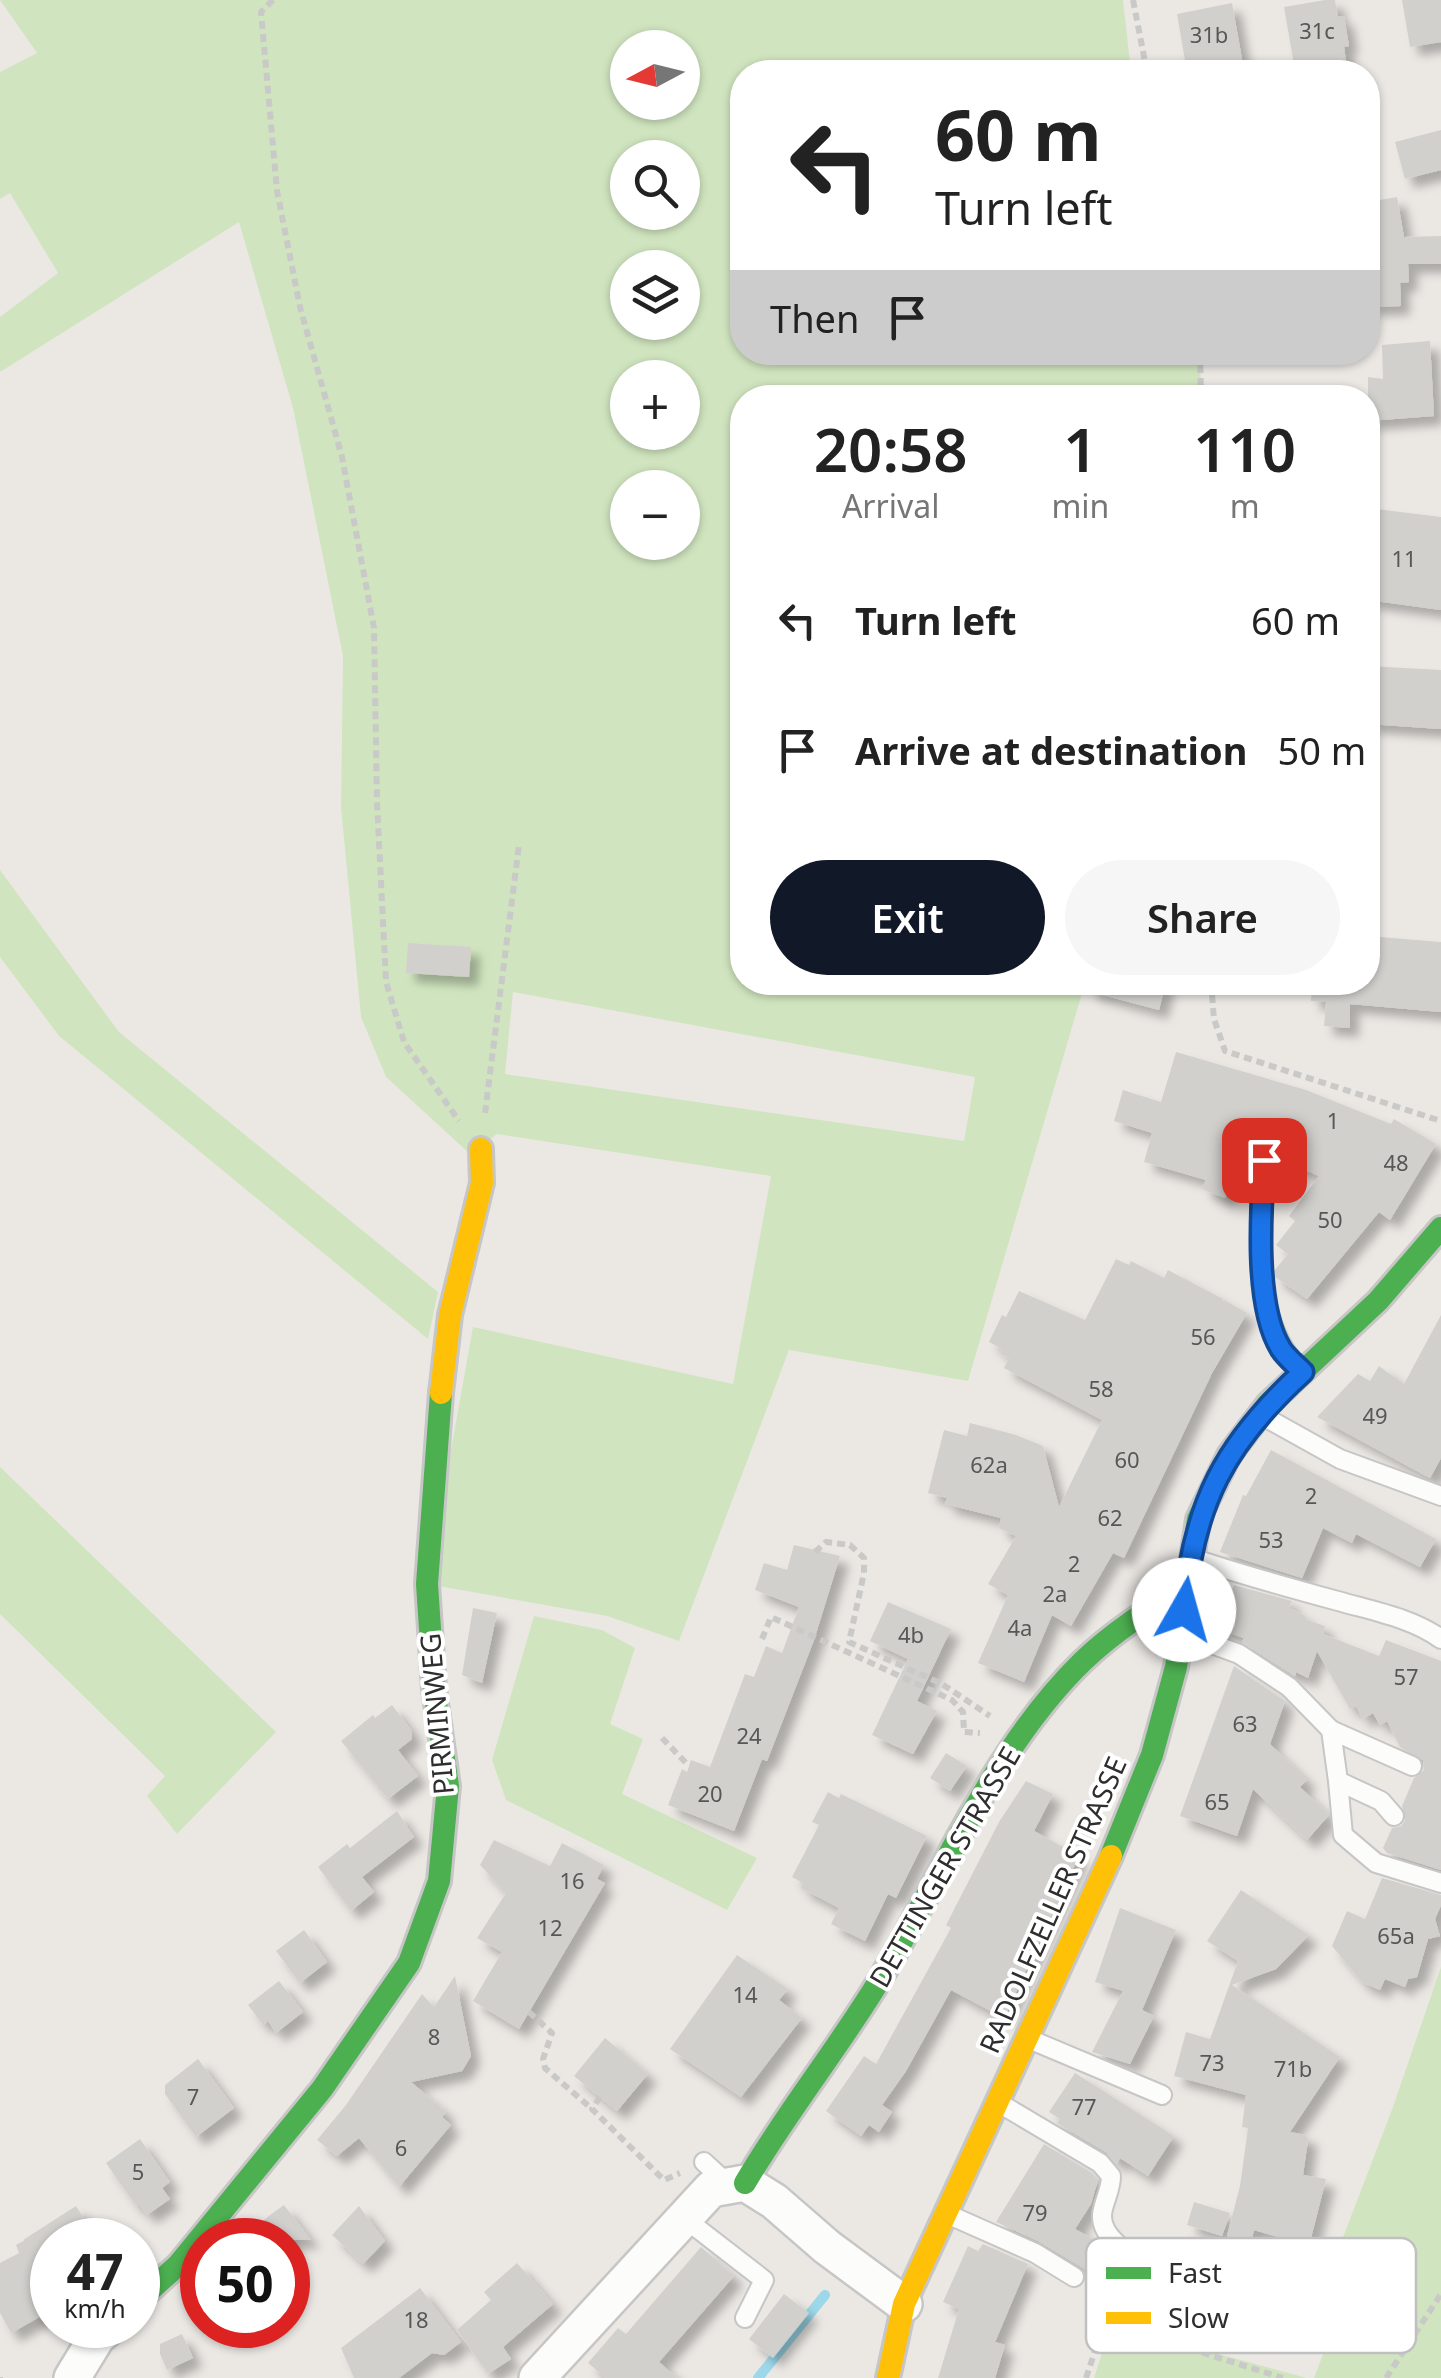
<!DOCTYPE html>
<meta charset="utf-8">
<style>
body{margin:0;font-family:"Noto Sans",sans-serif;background:#f6f6f6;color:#222;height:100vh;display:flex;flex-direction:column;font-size:38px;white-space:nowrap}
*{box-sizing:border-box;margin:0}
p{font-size:32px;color:#767676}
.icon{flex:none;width:55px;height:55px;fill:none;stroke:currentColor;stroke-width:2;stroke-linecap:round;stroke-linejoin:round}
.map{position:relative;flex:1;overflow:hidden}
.details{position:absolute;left:730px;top:385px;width:650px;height:610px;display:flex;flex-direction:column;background:#fff;border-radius:40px;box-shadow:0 2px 8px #0004}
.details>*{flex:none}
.top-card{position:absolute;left:730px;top:60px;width:650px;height:305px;border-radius:40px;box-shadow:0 2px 8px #0004;background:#fff;color:#222;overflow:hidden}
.needle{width:65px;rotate:263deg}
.controls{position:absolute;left:610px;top:30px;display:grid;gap:20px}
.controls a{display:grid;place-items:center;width:90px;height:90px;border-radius:50%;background:#fff;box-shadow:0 2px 8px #0004;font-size:50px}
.speed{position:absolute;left:30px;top:2218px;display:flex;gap:20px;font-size:50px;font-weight:700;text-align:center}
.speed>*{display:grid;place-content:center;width:130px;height:130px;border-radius:50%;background:#fff;box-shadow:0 2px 8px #0004;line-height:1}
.speed small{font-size:25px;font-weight:400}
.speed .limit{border:15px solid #d22;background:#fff;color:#111}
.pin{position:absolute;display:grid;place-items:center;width:85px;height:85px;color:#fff;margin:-42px;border-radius:20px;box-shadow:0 5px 15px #0006}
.me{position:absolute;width:110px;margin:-55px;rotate:7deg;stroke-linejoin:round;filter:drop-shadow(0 0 8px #0008)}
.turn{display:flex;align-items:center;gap:35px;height:210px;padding:0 40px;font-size:45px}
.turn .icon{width:130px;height:130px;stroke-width:2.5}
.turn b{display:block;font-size:70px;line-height:85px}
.then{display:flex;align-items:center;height:95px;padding:0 40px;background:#0003;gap:20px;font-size:38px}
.eta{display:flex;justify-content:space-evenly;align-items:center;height:170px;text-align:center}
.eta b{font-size:60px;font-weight:600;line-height:70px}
.action{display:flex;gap:20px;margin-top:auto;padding:20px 40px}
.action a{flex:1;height:115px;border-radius:60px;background:#111827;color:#fff;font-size:40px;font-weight:600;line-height:115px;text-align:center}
.action a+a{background:#f6f6f6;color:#222}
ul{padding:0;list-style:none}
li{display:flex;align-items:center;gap:30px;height:130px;padding:0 40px}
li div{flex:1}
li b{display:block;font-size:38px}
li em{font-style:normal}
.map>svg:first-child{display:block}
</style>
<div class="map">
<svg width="1441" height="2378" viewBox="0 0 1441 2378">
<defs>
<filter id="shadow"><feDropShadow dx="9" dy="9" stdDeviation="5" flood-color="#0004"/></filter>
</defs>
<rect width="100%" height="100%" fill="#ebe8e4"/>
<g fill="#d0e5bf" fill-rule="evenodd">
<path d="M0,0H1123L1131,72H742V352L1200,353L1201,397L742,398V982L1085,983L968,1381L789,1350L679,1641L607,1616L427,1584L473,1327L733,1384L771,1176L497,1134L470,1154L386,1077L361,1017L341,807L343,656L293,408L239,222L0,372V317L58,273L10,193L0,199V72L37,53ZM628,48H682V102H628ZM628,158H682V212H628ZM628,268H682V322H628ZM628,378H682V432H628ZM628,488H682V542H628ZM513,992L975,1077L964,1141L505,1074Z"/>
<polygon points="0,870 119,1032 438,1292 428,1339 59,1036 0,957"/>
<polygon points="0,1467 276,1732 177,1834 147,1796 165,1776 0,1614"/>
<polygon points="534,1616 602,1630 635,1648 610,1724 643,1739 622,1794 757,1858 727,1910 506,1800 492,1760"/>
<polygon points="1441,1967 1441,2378 1314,2378 1333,2328 1312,2318 1393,2107"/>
<polygon points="1111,2325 1307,2378 1094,2378"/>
</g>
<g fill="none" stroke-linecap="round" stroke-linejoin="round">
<polyline stroke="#9cd8e9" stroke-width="10" points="758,2378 825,2295"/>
</g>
<g fill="#d2d0cd" filter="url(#shadow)">
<polygon points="1325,0 1335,0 1338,17 1344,16 1349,46 1344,47 1346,61 1295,70 1284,7"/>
<polygon points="1402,0 1441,0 1441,42 1410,47"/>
<polygon points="1232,3 1243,65 1187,72 1177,14"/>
<polygon points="1441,130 1441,170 1405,179 1395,142"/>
<polygon points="1397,197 1404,237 1441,236 1441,264 1408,264 1409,282 1400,283 1401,306 1368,307 1368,202"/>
<polygon points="1430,341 1434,416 1368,421 1368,377 1383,379 1382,345"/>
<polygon points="1368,508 1441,517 1441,610 1368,600"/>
<polygon points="1368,666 1441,670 1441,729 1368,724"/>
<polygon points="1368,936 1441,942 1441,1012 1350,1004 1350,1028 1324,1026 1326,1002 1311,1001 1312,982 1368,982"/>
<polygon points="408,943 471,947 469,977 406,973"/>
<polygon points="1089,982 1166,982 1159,1010 1088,991"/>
<polygon points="1176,1052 1306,1090 1391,1124 1394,1119 1436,1144 1390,1220 1379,1212 1307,1299 1275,1277 1274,1271 1288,1254 1276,1245 1295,1221 1289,1216 1319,1176 1275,1157 1269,1149 1258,1149 1251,1156 1242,1154 1225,1198 1202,1189 1206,1180 1144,1162 1152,1133 1114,1121 1123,1090 1161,1102"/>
<polygon points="1116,1259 1129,1265 1131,1261 1164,1278 1168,1270 1223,1299 1222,1302 1224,1300 1247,1313 1212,1373 1124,1558 1113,1553 1071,1626 1052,1615 1024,1682 978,1663 1008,1595 988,1584 1016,1536 999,1528 1001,1518 945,1504 947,1498 928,1493 944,1430 967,1436 970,1423 1016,1435 1043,1446 1059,1507 1102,1420 1004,1368 1009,1358 1000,1354 1002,1349 989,1342 1002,1315 1006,1317 1019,1291 1085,1320"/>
<polygon points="1441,1315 1441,1458 1430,1478 1317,1417 1358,1374 1370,1381 1379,1366 1404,1384"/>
<polygon points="1271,1450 1436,1539 1420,1567 1356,1534 1352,1543 1323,1528 1302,1578 1220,1552 1243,1495 1246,1496"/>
<polygon points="794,1545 840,1556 814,1640 767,1761 762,1759 734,1831 668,1805 682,1769 687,1772 691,1760 710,1767 745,1674 754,1677 766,1646 782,1653 799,1607 755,1590 764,1563 787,1570"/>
<polygon points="1234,1585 1292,1601 1289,1608 1304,1615 1304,1619 1325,1626 1323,1634 1379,1656 1386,1640 1441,1661 1441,1870 1387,1853 1383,1848 1392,1828 1401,1826 1405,1821 1402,1806 1414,1778 1424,1770 1423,1760 1400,1747 1387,1721 1380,1725 1373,1713 1363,1719 1356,1706 1350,1709 1317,1651 1308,1678 1296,1672 1295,1676 1242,1642 1244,1638 1218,1629"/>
<polygon points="888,1602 951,1629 917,1701 937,1711 913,1754 872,1735 908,1659 870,1641"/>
<polygon points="473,1608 497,1613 482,1683 462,1675"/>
<polygon points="1234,1666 1285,1701 1270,1744 1307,1780 1300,1787 1329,1815 1307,1840 1253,1789 1237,1836 1180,1816"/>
<polygon points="392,1705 411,1730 412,1739 398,1750 418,1776 388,1799 341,1741 373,1715 375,1718"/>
<polygon points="946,1753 967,1766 950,1791 930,1778"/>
<polygon points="1026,1781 1053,1794 1034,1831 1079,1856 1004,2018 951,1990 906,2071 882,2105 892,2112 879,2132 869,2125 861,2136 826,2111 864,2056 876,2064 951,1928 946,1925 999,1822"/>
<polygon points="828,1792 839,1798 841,1794 927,1836 896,1898 888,1894 865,1941 831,1924 839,1908 801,1888 803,1883 792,1877 819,1825 812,1822"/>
<polygon points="397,1811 414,1837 362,1877 374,1892 351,1911 318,1867 347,1844 350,1848"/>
<polygon points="494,1840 550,1866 562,1843 604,1865 597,1879 605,1883 519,2029 473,2001 502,1952 477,1938 506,1893 480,1865"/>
<polygon points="1382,1878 1441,1895 1441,1905 1435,1919 1440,1936 1428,1939 1417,1977 1408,1979 1405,1987 1385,1979 1380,1990 1362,1982 1332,1946 1347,1911 1365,1919"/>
<polygon points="1241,1890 1309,1935 1276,1969 1232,1985 1340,2057 1290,2132 1306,2135 1308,2140 1303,2175 1326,2179 1309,2246 1254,2230 1251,2242 1227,2236 1240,2186 1248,2128 1242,2127 1246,2095 1174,2076 1186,2032 1210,2039 1238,1961 1207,1941"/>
<polygon points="1120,1908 1176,1930 1142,2010 1154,2016 1130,2064 1092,2052 1123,1991 1095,1982"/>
<polygon points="304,1930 327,1962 300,1983 276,1951"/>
<polygon points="737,1955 788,1989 779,2000 802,2018 741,2097 670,2049"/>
<polygon points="455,1976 471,2056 462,2071 411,2082 446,2112 442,2117 451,2125 399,2187 359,2138 337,2156 317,2140 346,2105 422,1994 434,2007"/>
<polygon points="279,1981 303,2012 276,2033 268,2021 263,2025 248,2005"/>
<polygon points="605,2038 648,2074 617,2111 574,2076"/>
<polygon points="198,2059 234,2108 196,2137 165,2094 165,2085"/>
<polygon points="1075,2073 1174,2136 1148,2176 1120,2158 1117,2164 1106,2152 1057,2123 1060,2119 1049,2112"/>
<polygon points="140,2139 170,2182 162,2188 170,2199 147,2215 139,2204 136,2206 106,2163"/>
<polygon points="1044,2144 1092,2173 1098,2180 1091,2204 1075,2229 1100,2243 1114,2258 1102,2279 1038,2241 996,2222"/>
<polygon points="1194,2202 1230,2213 1222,2236 1187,2225"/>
<polygon points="284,2205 311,2240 241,2240 270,2215"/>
<polygon points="76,2206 97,2240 52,2240 52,2310 11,2333 0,2313 0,2263 19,2253 16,2245 25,2240 23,2240"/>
<polygon points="359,2206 385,2241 363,2264 332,2235"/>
<polygon points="983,2244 1028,2264 995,2342 1005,2345 995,2378 938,2378 959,2309 943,2302 968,2246 978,2251"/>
<polygon points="701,2247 734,2276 659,2362 677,2378 606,2378 588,2363 618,2328 626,2334"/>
<polygon points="517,2263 553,2304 503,2347 511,2359 488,2374 457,2330 491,2300 484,2292"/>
<polygon points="420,2288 461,2342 444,2355 432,2353 399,2378 354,2378 341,2348"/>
<polygon points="784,2294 809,2313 773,2358 749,2339"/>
<polygon points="182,2334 193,2358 167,2370 160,2354 160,2344"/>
</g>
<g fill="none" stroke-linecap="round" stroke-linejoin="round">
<defs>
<g id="lane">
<path d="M1263,1160C1261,1228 1249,1316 1299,1368"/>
<polyline points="1261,1415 1340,1459 1441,1496"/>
<path d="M1195,1559C1242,1575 1290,1588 1338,1601C1373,1611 1412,1618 1441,1639"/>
<polyline points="1182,1633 1239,1654 1289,1687 1331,1730 1338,1781 1381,1801 1394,1816"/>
<polyline points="1331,1730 1412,1766"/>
<polyline points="1338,1781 1343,1835 1376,1863 1441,1883"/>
<polyline points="1029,2039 1162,2095"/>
<path d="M999,2103L1100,2163L1111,2176C1111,2191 1103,2202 1102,2215C1101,2240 1133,2255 1150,2266"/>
<polyline points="704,2162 730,2186"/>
<polyline points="947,2214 1035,2253 1074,2277"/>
<polyline points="684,2218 764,2280 745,2318"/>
</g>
<g id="street">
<polyline points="72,2378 97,2337 111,2325"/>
<polyline points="537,2378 711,2189 745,2183 774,2201 827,2247 904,2304"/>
</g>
<g id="fast">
<polyline points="1111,1856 1152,1755 1176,1667 1198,1519 1229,1455 1268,1404 1378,1301 1441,1228"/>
<path d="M745,2183C786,2113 837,2050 879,1981C943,1875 993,1749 1082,1662C1113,1632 1149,1609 1186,1587"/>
<polyline points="138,2301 178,2265 322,2089 409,1963 439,1881 448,1786 434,1689 427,1584 441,1393"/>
</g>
<g id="slow">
<polyline points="441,1393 450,1315 482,1183 481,1149"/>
<polyline points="888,2378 904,2304 1111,1856"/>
</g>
</defs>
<use href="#lane" stroke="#c7c6c6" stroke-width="22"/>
<use href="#street" stroke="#c7c6c6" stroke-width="40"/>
<use href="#fast" stroke="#c7c6c6" stroke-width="28"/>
<use href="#slow" stroke="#c7c6c6" stroke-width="28"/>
<g stroke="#c9c9c8" stroke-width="6" stroke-dasharray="8 5" stroke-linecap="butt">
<polyline points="273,0 261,12 277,191 300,307 342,457 374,628 377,802 386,982 404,1042 459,1121"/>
<polyline points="1133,0 1147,72"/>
<polyline points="1200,352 1201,398"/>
<polyline points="1211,982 1214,1019 1225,1051 1441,1121"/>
<polyline points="485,1113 519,845"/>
<polyline points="815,1552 826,1542 850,1545 864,1558 864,1573 849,1642 942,1684 990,1716"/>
<polyline points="762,1639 771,1617 952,1700 963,1712 964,1732 980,1733"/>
<polyline points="662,1738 689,1766"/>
<polyline points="529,2012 552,2033 543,2059 545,2068 592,2109"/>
<polyline points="600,2097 592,2109 664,2180 680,2173"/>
<polyline points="0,2377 0,2378"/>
<polyline points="1086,2378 1107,2315 1137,2332 1283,2378"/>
<polyline points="1386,2378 1441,2294"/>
</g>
<use href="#lane" stroke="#fcfcfb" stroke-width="18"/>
<use href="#street" stroke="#fcfcfb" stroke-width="35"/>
<use href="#fast" stroke="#4caf50" stroke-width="22"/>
<use href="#slow" stroke="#ffc107" stroke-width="22"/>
</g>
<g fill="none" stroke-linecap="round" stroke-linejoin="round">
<defs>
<path id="route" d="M1184,1610C1193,1504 1225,1443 1303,1372C1296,1365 1286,1357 1281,1349C1254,1306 1261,1210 1264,1160"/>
</defs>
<use href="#route" stroke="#114b97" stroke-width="25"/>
<use href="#route" stroke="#1a73e8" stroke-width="18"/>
</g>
<g text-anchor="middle" stroke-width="8" stroke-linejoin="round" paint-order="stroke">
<g font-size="22" fill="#585756">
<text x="1317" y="39">31c</text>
<text x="1209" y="43">31b</text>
<text x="1404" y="567">11</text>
<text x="1333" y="1129">1</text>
<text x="1396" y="1171">48</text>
<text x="1330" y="1228">50</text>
<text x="1203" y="1345">56</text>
<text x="1101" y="1397">58</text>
<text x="1375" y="1424">49</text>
<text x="1127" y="1468">60</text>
<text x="989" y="1473">62a</text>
<text x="1311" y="1504">2</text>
<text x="1110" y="1526">62</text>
<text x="1271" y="1548">53</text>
<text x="1074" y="1572">2</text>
<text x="1055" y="1602">2a</text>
<text x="1020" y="1636">4a</text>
<text x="911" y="1643">4b</text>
<text x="1406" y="1685">57</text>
<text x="1245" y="1732">63</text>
<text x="749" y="1744">24</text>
<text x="710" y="1802">20</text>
<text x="1217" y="1810">65</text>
<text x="572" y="1889">16</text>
<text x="550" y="1936">12</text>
<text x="1396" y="1944">65a</text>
<text x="745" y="2003">14</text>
<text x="434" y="2045">8</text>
<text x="1212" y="2071">73</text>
<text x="1293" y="2077">71b</text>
<text x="193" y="2105">7</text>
<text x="1084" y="2115">77</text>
<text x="401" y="2156">6</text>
<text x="138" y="2180">5</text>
<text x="1035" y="2221">79</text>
<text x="416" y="2328">18</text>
</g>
<g font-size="28" fill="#2e2e2e" stroke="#fff">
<text transform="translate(437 1714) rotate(-95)" y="10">PIRMINWEG</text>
<text transform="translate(945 1867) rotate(-60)" y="10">DETTINGER STRASSE</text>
<text transform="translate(1053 1905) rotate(-66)" y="10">RADOLFZELLER STRASSE</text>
</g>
</g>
<rect x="1086" y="2238" width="330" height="115" rx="15" fill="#fff" stroke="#c0c0c0" stroke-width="2.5"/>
<rect x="1106" y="2267" width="45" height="12" fill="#4caf50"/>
<rect x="1106" y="2312" width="45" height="12" fill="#ffc107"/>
<g font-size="28" fill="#2e2e2e">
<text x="1168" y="2283">Fast</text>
<text x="1168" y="2328">Slow</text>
</g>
</svg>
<div class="controls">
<a><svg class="needle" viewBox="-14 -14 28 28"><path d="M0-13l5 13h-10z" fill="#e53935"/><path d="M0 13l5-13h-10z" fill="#767676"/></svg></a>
<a><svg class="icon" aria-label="search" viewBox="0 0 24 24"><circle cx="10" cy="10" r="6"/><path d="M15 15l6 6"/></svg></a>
<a><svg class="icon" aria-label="layers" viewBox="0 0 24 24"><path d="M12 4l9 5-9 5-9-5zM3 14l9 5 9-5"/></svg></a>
<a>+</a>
<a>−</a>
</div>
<div class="speed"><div>47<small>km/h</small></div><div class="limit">50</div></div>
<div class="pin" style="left:1264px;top:1160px;background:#d93025"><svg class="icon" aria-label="arrive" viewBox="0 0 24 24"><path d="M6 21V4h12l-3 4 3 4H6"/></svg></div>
<svg class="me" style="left:1184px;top:1610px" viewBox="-20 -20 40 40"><circle r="19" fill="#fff"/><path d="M0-13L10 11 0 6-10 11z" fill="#1a73e8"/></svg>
<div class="top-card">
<div class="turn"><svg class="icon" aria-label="left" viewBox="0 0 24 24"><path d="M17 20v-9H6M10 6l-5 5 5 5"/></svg><div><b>60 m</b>Turn left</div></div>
<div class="then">Then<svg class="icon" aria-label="arrive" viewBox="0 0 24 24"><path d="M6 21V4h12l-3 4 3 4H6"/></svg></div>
</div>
<section class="details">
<div class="eta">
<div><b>20:58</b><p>Arrival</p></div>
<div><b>1</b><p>min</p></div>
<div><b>110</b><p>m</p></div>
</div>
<ul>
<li><svg class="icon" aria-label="left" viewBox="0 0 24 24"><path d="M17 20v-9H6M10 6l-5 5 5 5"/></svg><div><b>Turn left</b></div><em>60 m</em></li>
<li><svg class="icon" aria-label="arrive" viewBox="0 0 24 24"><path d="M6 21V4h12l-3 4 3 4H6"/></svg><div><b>Arrive at destination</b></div><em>50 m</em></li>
</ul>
<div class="action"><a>Exit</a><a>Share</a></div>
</section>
</div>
